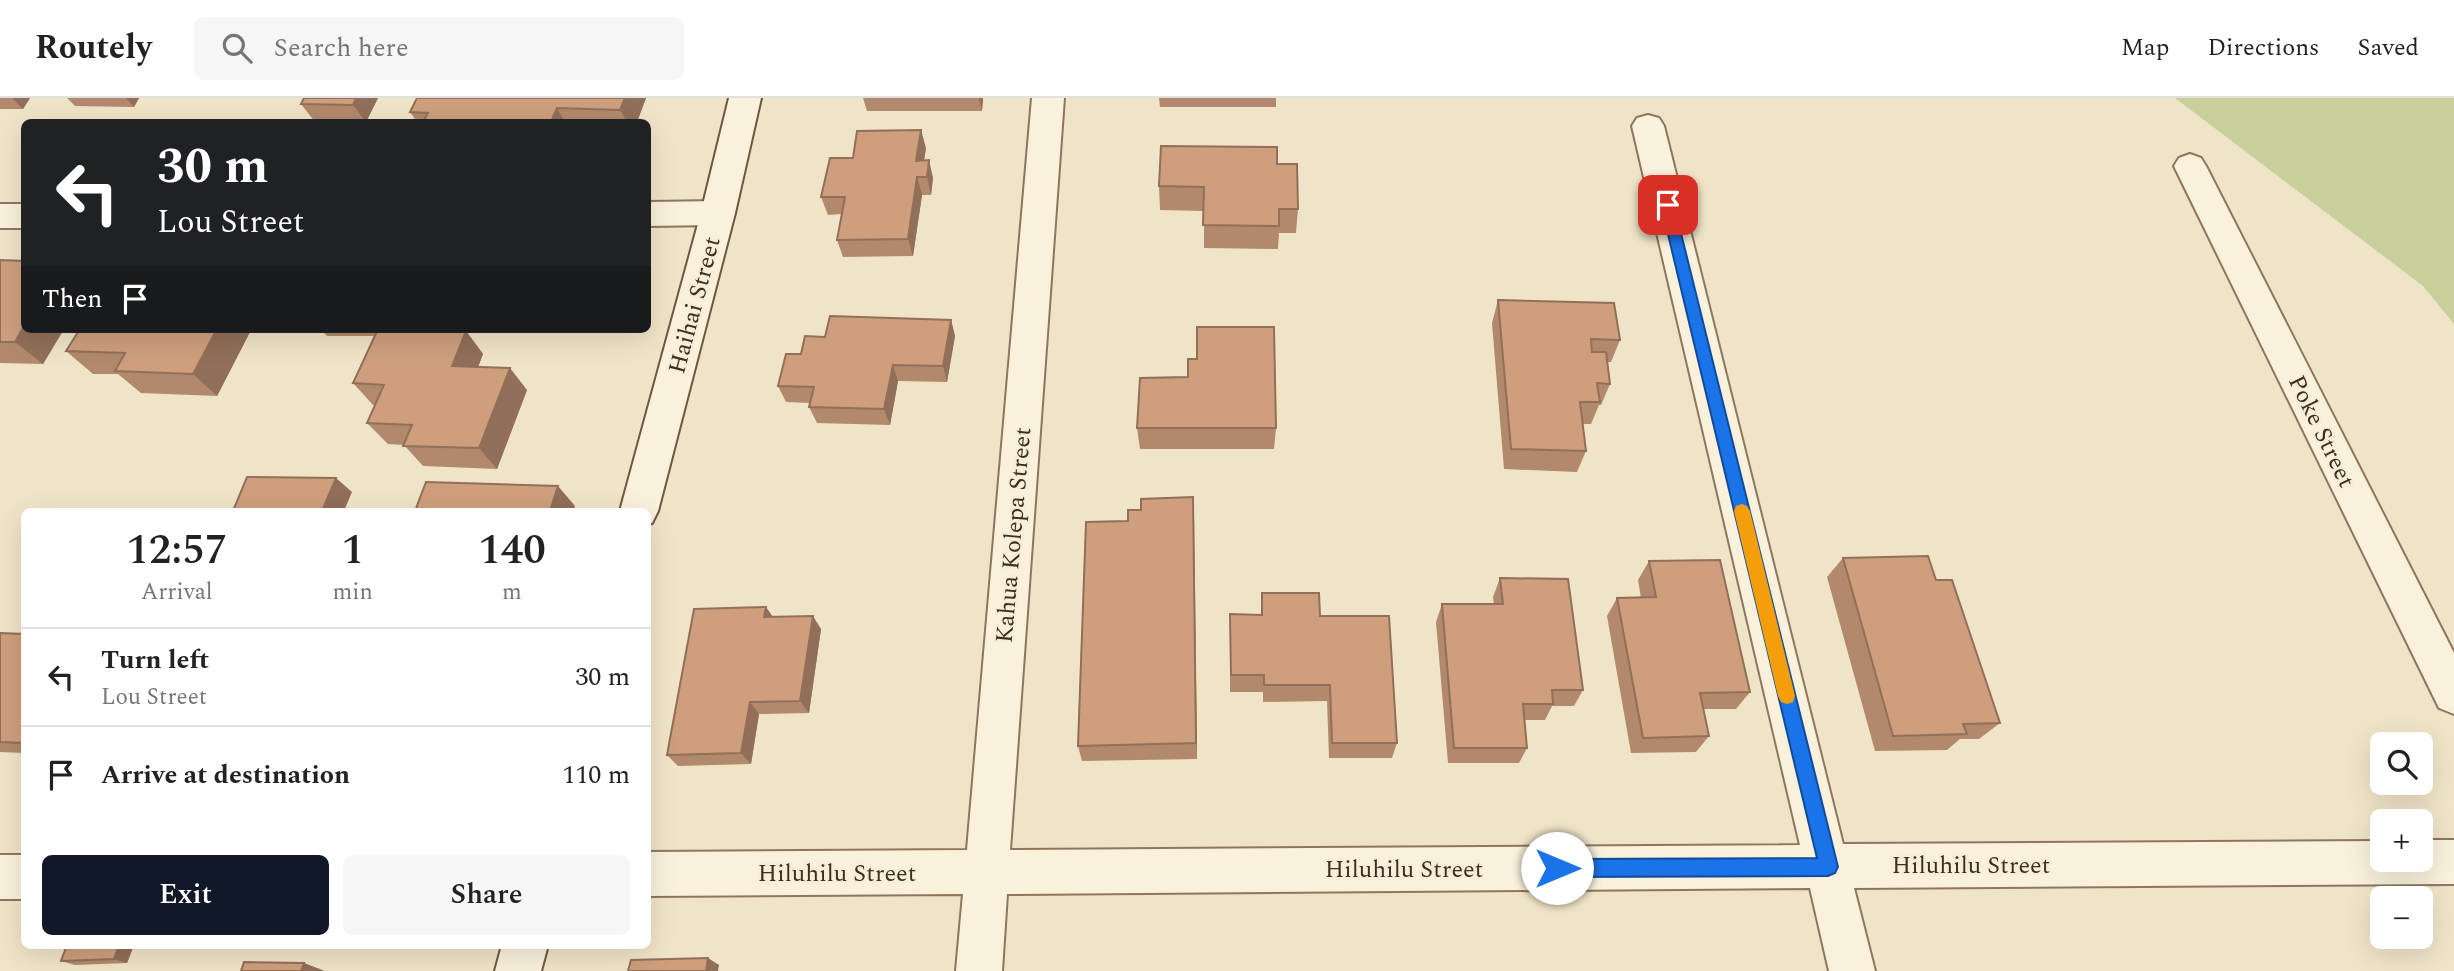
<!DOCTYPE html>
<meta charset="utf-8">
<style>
body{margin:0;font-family:Spectral,serif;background:#f6f6f6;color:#222;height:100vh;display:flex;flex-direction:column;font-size:26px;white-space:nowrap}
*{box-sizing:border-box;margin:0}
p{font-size:23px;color:#767676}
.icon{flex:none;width:38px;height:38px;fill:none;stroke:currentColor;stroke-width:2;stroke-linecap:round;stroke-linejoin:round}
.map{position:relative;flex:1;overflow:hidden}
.sheet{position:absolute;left:21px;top:410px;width:630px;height:441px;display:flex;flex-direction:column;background:#fff;border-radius:10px;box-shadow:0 7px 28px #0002}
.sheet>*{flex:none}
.banner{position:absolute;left:21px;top:21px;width:630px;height:214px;border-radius:10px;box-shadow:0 7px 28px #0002;background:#202124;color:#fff;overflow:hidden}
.tools{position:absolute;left:2370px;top:634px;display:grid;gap:14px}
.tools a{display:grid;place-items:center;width:63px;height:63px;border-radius:10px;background:#fff;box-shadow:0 7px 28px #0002;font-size:35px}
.pin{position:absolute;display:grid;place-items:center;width:60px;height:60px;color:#fff;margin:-30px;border-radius:14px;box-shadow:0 4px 10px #0006}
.me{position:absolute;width:77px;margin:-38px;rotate:90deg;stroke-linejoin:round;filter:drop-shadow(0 0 5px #0008)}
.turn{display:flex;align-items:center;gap:24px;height:147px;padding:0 21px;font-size:32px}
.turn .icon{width:91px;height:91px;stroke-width:2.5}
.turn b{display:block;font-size:49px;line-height:60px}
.then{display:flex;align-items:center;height:66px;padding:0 21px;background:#0003;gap:14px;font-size:26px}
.eta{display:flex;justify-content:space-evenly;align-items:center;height:119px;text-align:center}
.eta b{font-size:42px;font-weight:600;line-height:49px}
.button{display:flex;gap:14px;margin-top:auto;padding:14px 21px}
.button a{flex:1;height:80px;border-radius:10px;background:#111827;color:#fff;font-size:28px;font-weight:600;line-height:80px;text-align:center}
.button a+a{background:#f6f6f6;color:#222}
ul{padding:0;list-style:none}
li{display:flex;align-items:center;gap:21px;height:98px;padding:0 21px;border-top:2px solid #e0e0e0}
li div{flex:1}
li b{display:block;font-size:26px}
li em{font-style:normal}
header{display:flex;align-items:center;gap:42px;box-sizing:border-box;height:98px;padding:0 35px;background:#fff;border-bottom:2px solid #e0e0e0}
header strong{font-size:33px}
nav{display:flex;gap:38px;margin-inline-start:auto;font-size:24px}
.search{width:490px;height:63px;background:#f6f6f6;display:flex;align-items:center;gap:18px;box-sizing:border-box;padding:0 24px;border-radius:10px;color:#767676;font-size:26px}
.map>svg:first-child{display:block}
</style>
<header>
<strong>Routely</strong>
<div class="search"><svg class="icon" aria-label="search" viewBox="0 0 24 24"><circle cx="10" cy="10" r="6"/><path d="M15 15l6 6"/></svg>Search here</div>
<nav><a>Map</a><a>Directions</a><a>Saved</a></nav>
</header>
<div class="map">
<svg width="2454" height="873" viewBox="0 0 2454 873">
<rect width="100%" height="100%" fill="#f0e4c8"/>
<polygon fill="#c9cf9b" points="2175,0 2454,0 2454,226 2423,188"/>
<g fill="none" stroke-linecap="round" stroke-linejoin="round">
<defs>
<g id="street">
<polygon points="1032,0 1064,0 1010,752 1800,747 1632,28 1637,20 1648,17 1659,20 1664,28 1843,746 2382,743 2382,761 2420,761 2420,742 2454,742 2454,786 1854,790 1875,873 1829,873 1810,790 1007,796 1002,873 956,873 963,796 648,798 648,754 967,752"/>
<polygon points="2190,56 2201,60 2206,68 2454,555 2454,616 2439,610 2174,68 2179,60"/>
<polygon points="718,103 730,106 735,115 730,124 718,127 648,128 648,104"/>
<rect x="0" y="106" width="24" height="24"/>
<rect x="0" y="757" width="24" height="44"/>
</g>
<g id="secondary">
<polygon points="729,0 761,0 735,115 658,413 652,425 648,426 648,413 620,413 701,115"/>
<polygon points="502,847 548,847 541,873 495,873"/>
</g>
</defs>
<use href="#street" stroke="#8d765c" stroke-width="4"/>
<use href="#secondary" stroke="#6f573f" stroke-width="4"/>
<use href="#street" fill="#faf1dc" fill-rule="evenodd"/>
<use href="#secondary" fill="#faf1dc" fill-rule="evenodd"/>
</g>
<g fill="#b2896c">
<polygon points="0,0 30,0 23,11 0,11"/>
<polygon points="67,0 139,0 134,9 75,8"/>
<polygon points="378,0 366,24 315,24 301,6"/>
<polygon points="417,0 646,0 637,24 417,24 410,14"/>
<polygon points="863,0 983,0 982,13 867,13"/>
<polygon points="1159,0 1276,0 1276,9 1160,9"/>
<polygon points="926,50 924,63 933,80 931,97 922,97 913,158 843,159 837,142 842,116 828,117 821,99 853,60"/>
<polygon points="1277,66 1298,111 1296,135 1279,135 1278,151 1204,150 1204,113 1160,112 1159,88"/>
<polygon points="0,162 24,231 64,231 43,266 0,265"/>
<polygon points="1498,202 1620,242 1611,264 1607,264 1610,286 1601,307 1599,307 1591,326 1582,326 1586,353 1577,374 1504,371 1492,225"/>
<polygon points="951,222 955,238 947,284 898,283 890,327 817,325 809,309 811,305 786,304 778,288 801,256 825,239"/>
<polygon points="80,231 263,231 261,235 250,234 217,298 141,295 118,276 93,276 66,253"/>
<polygon points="320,231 398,231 466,233 483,256 478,269 527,292 497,371 423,368 404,347 388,346 367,325 375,307 373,307 353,285 375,238 327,238"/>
<polygon points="1137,330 1276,330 1274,351 1140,351"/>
<polygon points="1193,399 1197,661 1082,663 1078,648 1128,423 1141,412"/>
<polygon points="1843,460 1936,482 2000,625 1979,641 1960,641 1947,652 1875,653 1827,479"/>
<polygon points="1649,463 1750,594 1736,611 1703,611 1709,638 1696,654 1631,655 1607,518 1617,500 1641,500 1638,482"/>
<polygon points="1500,480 1583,592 1574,608 1552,608 1545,622 1524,622 1527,650 1519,665 1448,665 1436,524 1442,506 1494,506 1493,499"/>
<polygon points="1262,495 1320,518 1397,645 1392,660 1329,660 1327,603 1263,604 1263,594 1230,594 1230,516 1261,517"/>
<polygon points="766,509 772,519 821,531 809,615 759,616 751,666 678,668 667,657"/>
<polygon points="0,535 24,536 24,655 0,654"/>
<polygon points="134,847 127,865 75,867 61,863"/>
</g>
<g fill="#916f58">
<polygon points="12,0 30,0 23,11"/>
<polygon points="126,0 139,0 134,9"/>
<polygon points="356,0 378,0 366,24 353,7"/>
<polygon points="625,0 646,0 637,24 627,24 620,12"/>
<polygon points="979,0 983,0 982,13"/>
<polygon points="557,10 565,24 551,24"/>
<polygon points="921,32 926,50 921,80 916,63"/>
<polygon points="929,62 933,80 931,97 927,79"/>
<polygon points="917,79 922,97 913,158 908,141"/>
<polygon points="951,222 955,238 947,284 943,268"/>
<polygon points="24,228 24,231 64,231 43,266 15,244"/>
<polygon points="217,231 247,231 250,234 217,298 193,276"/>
<polygon points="466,233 483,256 470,290 452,268"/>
<polygon points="893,267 898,283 890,327 884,311"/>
<polygon points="510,270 527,292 497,371 479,350"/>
<polygon points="336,380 352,394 344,413 322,413"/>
<polygon points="558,388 575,408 573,413 550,413"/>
<polygon points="1193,399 1194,419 1197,661 1196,645"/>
<polygon points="766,509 775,522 764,519"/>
<polygon points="813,518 821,531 809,615 800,603"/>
<polygon points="750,604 759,616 751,666 741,655"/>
<polygon points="119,847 134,847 127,865 114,861"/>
<polygon points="708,860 719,867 718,873 706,873"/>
<polygon points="304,865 325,873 301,873"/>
</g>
<g fill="#cf9f7d" stroke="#916f58" stroke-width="2">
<polygon points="304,0 356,0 353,7 301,6"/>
<polygon points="417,0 625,0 620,12 557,10 551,24 423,24 428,15 410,14"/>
<polygon points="921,32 916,63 929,62 927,79 917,79 908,141 837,142 845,99 821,99 830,60 853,60 857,33"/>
<polygon points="1161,48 1277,49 1277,66 1297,66 1298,111 1279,111 1279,128 1203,127 1204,89 1159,88"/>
<polygon points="0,162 24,163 24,228 15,244 0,244"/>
<polygon points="1498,202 1614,205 1620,242 1591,241 1592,254 1606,254 1610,286 1597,285 1600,304 1580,304 1586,353 1511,351"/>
<polygon points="830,218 951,222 943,268 893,267 884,311 809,309 814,289 778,288 786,256 801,256 805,238 825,239"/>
<polygon points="1197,229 1274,229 1276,330 1137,330 1140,280 1188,279 1188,261 1197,261"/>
<polygon points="80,231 217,231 193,276 115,273 125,255 66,253"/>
<polygon points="378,231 466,233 452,268 510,270 479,350 403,348 412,327 367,325 384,287 353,285"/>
<polygon points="247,379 336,380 322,413 233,413"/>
<polygon points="426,384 558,388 550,413 415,413"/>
<polygon points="1193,399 1196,645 1078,648 1086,424 1128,423 1128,412 1141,412 1141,401"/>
<polygon points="1928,458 1936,482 1952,482 2000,625 1963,626 1967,636 1893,638 1843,460"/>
<polygon points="1720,462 1750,594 1700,595 1709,638 1643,640 1617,500 1656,499 1649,463"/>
<polygon points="1500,480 1568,481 1583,592 1552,592 1553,606 1523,606 1527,650 1454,650 1442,506 1503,506"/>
<polygon points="1262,495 1319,495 1320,518 1389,518 1397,645 1332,645 1330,587 1264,587 1264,577 1231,577 1230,516 1262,517"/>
<polygon points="766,509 764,519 813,518 800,603 750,604 741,655 667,657 694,511"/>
<polygon points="0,535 24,536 24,645 0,644"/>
<polygon points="67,847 119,847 114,861 61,863"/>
<polygon points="708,860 706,873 628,873 631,862"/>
<polygon points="244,864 304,865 301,873 241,873"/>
</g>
<polygon fill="#1a73e8" stroke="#114b97" stroke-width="2" points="1668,102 1674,107 1838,769 1835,775 1828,778 1557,779 1550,777 1548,770 1550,764 1557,761 1817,760 1661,107"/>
<polygon fill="#f59e0b" points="1742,406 1747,408 1750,413 1795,598 1793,604 1787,606 1781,604 1778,598 1734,413 1736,408"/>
<g text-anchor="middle" stroke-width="5" stroke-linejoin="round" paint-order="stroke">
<g font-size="24" fill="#3d2e20" stroke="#f7eed8">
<text transform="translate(694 207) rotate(-75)" y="8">Haihai Street</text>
<text transform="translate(2322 333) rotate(64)" y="8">Poke Street</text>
<text transform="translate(1013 437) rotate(-85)" y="8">Kahua Kolepa Street</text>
<text x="1971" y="775">Hiluhilu Street</text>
<text x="1404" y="779">Hiluhilu Street</text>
<text x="837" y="783">Hiluhilu Street</text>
</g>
</g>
</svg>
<div class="tools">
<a><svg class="icon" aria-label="search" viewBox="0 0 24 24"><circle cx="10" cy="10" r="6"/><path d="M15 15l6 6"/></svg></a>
<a>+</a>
<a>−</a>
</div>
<div class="pin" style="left:1668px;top:107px;background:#d93025"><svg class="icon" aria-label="arrive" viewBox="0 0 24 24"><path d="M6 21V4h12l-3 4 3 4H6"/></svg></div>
<svg class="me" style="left:1557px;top:770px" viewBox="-20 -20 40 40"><circle r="19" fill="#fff"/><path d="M0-13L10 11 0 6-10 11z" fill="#1a73e8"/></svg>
<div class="banner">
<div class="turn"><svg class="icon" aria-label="left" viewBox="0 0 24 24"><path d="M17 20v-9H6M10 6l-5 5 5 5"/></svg><div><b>30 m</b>Lou Street</div></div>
<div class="then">Then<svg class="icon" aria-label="arrive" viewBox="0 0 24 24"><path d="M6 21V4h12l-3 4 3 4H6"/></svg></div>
</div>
<section class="sheet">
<div class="eta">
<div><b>12:57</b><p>Arrival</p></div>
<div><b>1</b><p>min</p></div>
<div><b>140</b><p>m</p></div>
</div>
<ul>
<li><svg class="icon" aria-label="left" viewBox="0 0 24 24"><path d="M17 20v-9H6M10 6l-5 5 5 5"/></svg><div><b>Turn left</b><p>Lou Street</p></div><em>30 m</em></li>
<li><svg class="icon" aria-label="arrive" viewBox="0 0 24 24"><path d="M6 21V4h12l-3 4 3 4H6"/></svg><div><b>Arrive at destination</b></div><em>110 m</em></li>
</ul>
<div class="button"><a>Exit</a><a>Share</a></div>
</section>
</div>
